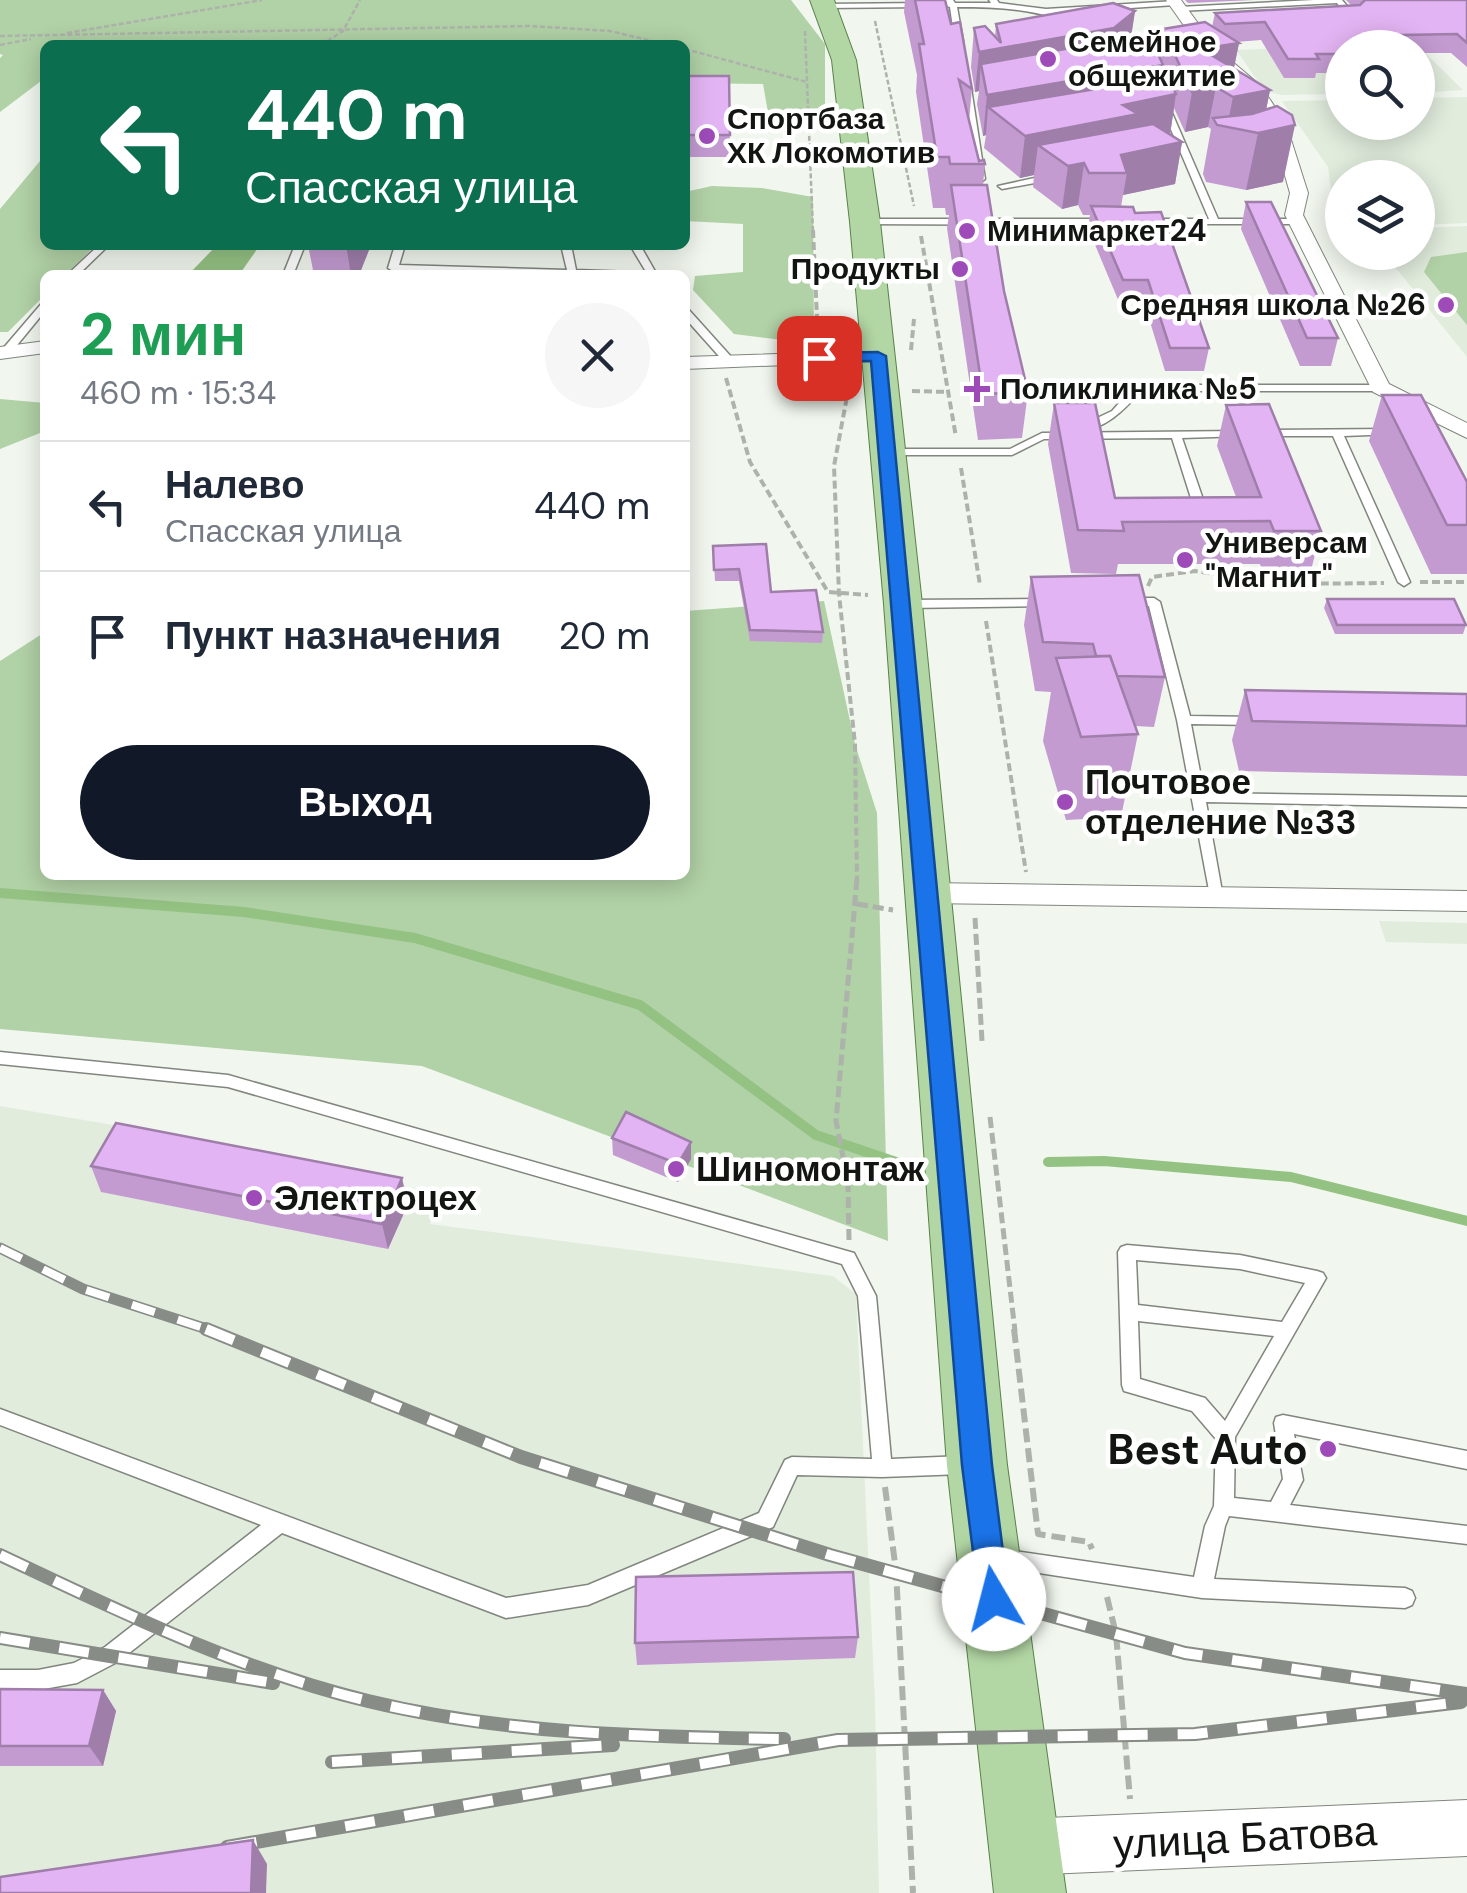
<!DOCTYPE html>
<html lang="ru">
<meta charset="utf-8">
<style>
body{margin:0;font-family:"DM Sans",sans-serif;background:#f6f6f7;color:#1f2937;height:100vh;display:flex;flex-direction:column;font-size:38px;white-space:nowrap}
*{box-sizing:border-box;margin:0}
p{font-size:32px;color:#747a83}
.icon{flex:none;width:55px;height:55px;fill:none;stroke:currentColor;stroke-width:2;stroke-linecap:round;stroke-linejoin:round}
.map{position:relative;flex:1;overflow:hidden}
.side{position:absolute;left:40px;top:270px;width:650px;height:610px;display:flex;flex-direction:column;background:#fff;border-radius:15px;box-shadow:0 5px 25px #0003}
.side>*{flex:none}
.guide{position:absolute;left:40px;top:40px;width:650px;height:210px;border-radius:15px;box-shadow:0 5px 25px #0003;background:#0b6e4f;color:#fff;overflow:hidden}
.buttons{position:absolute;left:1325px;top:30px;display:grid;gap:20px}
.buttons a{display:grid;place-items:center;width:110px;height:110px;border-radius:50%;background:#fff;box-shadow:0 5px 25px #0003;font-size:50px}
.pin{position:absolute;display:grid;place-items:center;width:85px;height:85px;color:#fff;margin:-42px;border-radius:20px;box-shadow:0 5px 15px #0006}
.me{position:absolute;width:110px;margin:-55px;rotate:352deg;stroke-linejoin:round;filter:drop-shadow(0 0 8px #0008)}
.turn{display:flex;align-items:center;gap:35px;height:210px;padding:0 40px;font-size:45px}
.turn .icon{width:130px;height:130px;stroke-width:2.5}
.turn b{display:block;font-size:70px;line-height:85px}
.round{display:grid;place-items:center;flex:none;width:105px;height:105px;border-radius:52px;background:#f6f6f7}
.headline{display:flex;align-items:center;justify-content:space-between;height:170px;padding:0 40px}
h1{font-size:60px;font-weight:700;line-height:75px;color:#1e9e55}
.action{display:flex;gap:20px;margin-top:auto;padding:20px 40px}
.action a{flex:1;height:115px;border-radius:60px;background:#111827;color:#fff;font-size:40px;font-weight:700;line-height:115px;text-align:center}
ul{padding:0;list-style:none}
li{display:flex;align-items:center;gap:30px;height:130px;padding:0 40px;border-top:2px solid #e0e1e3}
li div{flex:1}
li b{display:block;font-size:38px}
li em{font-style:normal}
.map>svg:first-child{display:block}
</style>
<div class="map">
<svg width="1467" height="1893" viewBox="0 0 1467 1893">
<rect width="100%" height="100%" fill="#f1f7ee"/>
<g fill="#e1ecdd">
<polygon points="1414,42 1463,90 1418,93 1418,48 1342,48 1342,94 1281,95 1265,91 1236,50"/>
<polygon points="1467,97 1467,223 1418,225 1418,178 1342,178 1342,229 1336,229 1328,167 1282,101 1342,100 1342,122 1418,122 1418,98"/>
<polygon points="1467,226 1467,357 1384,253 1418,252 1418,228"/>
<polygon points="1379,921 1467,923 1467,944 1386,942"/>
<polygon points="0,1106 239,1146 436,1193 430,1224 833,1276 856,1294 875,1702 879,1893 0,1893"/>
</g>
<g fill="#b1d1a6">
<polygon points="0,0 791,0 825,44 825,113 769,118 763,84 685,83 685,45 45,45 45,78 0,112 0,58 3,55 0,54"/>
<polygon points="45,155 45,245 96,245 65,275 45,275 45,295 8,332 0,332 0,209"/>
<polygon points="712,186 762,188 813,197 814,344 734,334 693,290 695,276 743,272 743,224 685,221 685,192"/>
<polygon points="1467,252 1467,325 1424,272 1431,257"/>
<polygon points="0,399 45,403 45,431 0,449"/>
<polygon points="824,601 855,744 877,813 888,1241 422,1066 0,1029 0,661 45,632 45,875 685,875 685,611"/>
</g>
<polygon fill="#94c283" points="217,245 260,245 239,275 188,275"/>
<g fill="none" stroke-linecap="round" stroke-linejoin="round">
<g stroke="#94c283" stroke-width="10">
<polyline points="0,893 244,912 415,938 640,1005 816,1135 905,1165"/>
<polyline points="1048,1162 1104,1161 1291,1177 1467,1221"/>
</g>
<defs>
<g id="service">
<path d="M945,0H953L955,3H991L989,0H997L999,3L1046,9L1175,1L1179,3L1175,5L1057,13L1074,19L1071,23C1031,9 1000,7 957,7L963,41L959,43L955,41L950,7L942,5L947,3Z"/>
<polygon points="1314,0 1342,0 1357,18 1350,20 1337,3 1179,11 1175,9 1179,7"/>
<polygon points="926,3 923,7 825,8 821,6 825,4"/>
<polygon points="967,86 971,88 985,179 981,182 977,179 963,88"/>
<polygon points="1165,104 1169,106 1218,219 1297,219 1302,222 1300,224 1143,224 1143,220 1146,219 1209,219 1161,106"/>
<polygon points="1053,174 1056,175 1056,179 1002,189 998,186"/>
<polygon points="865,219 1108,219 1113,222 1108,225 862,224 862,220"/>
<polygon points="99,245 109,245 78,275 67,275"/>
<polygon points="295,245 305,245 293,275 283,275"/>
<polygon points="395,245 405,245 399,265 567,270 561,245 571,245 576,270 632,272 637,275 393,271 388,268"/>
<polygon points="630,245 640,245 656,273 654,275 648,275"/>
<polygon points="45,302 45,311 9,355 1,355 1,351 42,303"/>
<polygon points="685,309 689,310 734,360 734,364 726,364 685,318"/>
<path d="M1138,385H1380L1385,388L1380,391H1141C1124,410 1105,430 1078,431V427L1112,411L1134,386Z"/>
<polygon points="1391,429 1395,430 1395,434 1344,436 1410,582 1404,586 1398,582 1333,436 1264,436 1259,433 1264,430"/>
<polygon points="1241,431 1246,434 1245,436 1182,438 1208,514 1202,517 1196,514 1172,438 1044,439 1012,455 889,455 883,452 889,449 1010,449 1042,433"/>
<polygon points="1154,598 1160,602 1190,716 1255,717 1262,721 1255,725 1191,724 1204,793 1467,797 1467,807 1206,802 1223,897 1221,901 1211,901 1177,720 1149,606 1130,606 1124,602 1130,598"/>
<polygon points="1047,599 1053,603 1051,606 905,608 899,604 905,600"/>
<polygon points="0,1052 228,1075 854,1253 876,1296 891,1459 963,1456 970,1459 973,1465 970,1471 963,1474 882,1477 797,1475 773,1527 588,1605 506,1618 282,1533 119,1661 77,1683 38,1690 0,1690 0,1670 38,1670 74,1663 105,1647 261,1525 0,1425 0,1409 506,1598 588,1585 759,1513 785,1460 792,1457 872,1459 858,1296 842,1264 228,1087 0,1064"/>
<path d="M1127,1245L1240,1255L1317,1271L1323,1273L1326,1278L1235,1437L1234,1498L1271,1502L1283,1479L1274,1423L1276,1417L1283,1415L1467,1451V1469L1294,1434L1303,1480L1290,1505L1467,1526V1544L1229,1516L1225,1526L1214,1579L1405,1588L1412,1591L1415,1598L1412,1605L1405,1608L1202,1598L994,1566L991,1559L994,1552L1001,1549L1194,1577L1205,1526L1214,1506L1216,1439L1192,1411L1131,1393L1124,1391L1122,1385L1118,1252L1121,1247ZM1136,1260L1240,1269L1305,1283L1282,1322L1138,1305ZM1138,1321L1274,1336L1225,1421L1205,1398L1140,1379Z"/>
</g>
<g id="minor">
<polygon points="1166,0 1181,0 1216,48 1261,86 1286,124 1308,193 1303,215 1389,384 1467,423 1467,438 1373,392 1285,215 1290,193 1270,124 1249,92 1204,54"/>
<polygon points="45,341 45,353 0,359 0,347"/>
<polygon points="879,351 889,357 886,361 685,369 685,357"/>
<polygon points="925,883 1467,891 1467,911 925,903 915,900 910,893 915,886"/>
</g>
<polygon id="tertiary" points="1467,1800 1467,1856 1023,1875 1003,1867 995,1847 1003,1827 1023,1819"/>
<polygon id="primary" points="810,0 834,0 856,60 880,222 922,604 1007,1465 1066,1893 994,1893 947,1465 884,604 850,222 832,60"/>
</defs>
<use href="#service" stroke="#80867e" stroke-width="3"/>
<use href="#minor" stroke="#80867e" stroke-width="2"/>
<use href="#tertiary" stroke="#80867e" stroke-width="2"/>
<use href="#primary" stroke="#59814a" stroke-width="2"/>
<g stroke="#adb2ab" stroke-width="2.5" stroke-dasharray="5 2.5" stroke-linecap="butt">
<polyline points="875,21 914,206"/>
<polyline points="805,31 813,232"/>
<polyline points="67,33 262,0"/>
<polyline points="0,36 530,26 610,31 669,45"/>
<polyline points="0,45 31,39"/>
<polyline points="321,45 343,31 360,0"/>
<polyline points="685,49 807,82"/>
</g>
<g stroke="#adb2ab" stroke-width="4" stroke-dasharray="8 4" stroke-linecap="butt">
<polyline points="813,230 818,340"/>
<polyline points="921,236 956,437"/>
<polyline points="911,350 914,319"/>
<polyline points="726,378 750,462 828,592 868,595"/>
<polyline points="849,386 834,466 839,594 855,744 857,881"/>
<polyline points="912,391 949,392"/>
<polyline points="961,468 980,585"/>
<polyline points="1420,582 1467,582"/>
<polyline points="1148,586 1152,577 1195,571 1281,584 1384,583"/>
<polyline points="986,621 1026,872"/>
</g>
<g stroke="#adb2ab" stroke-width="5" stroke-dasharray="11 5" stroke-linecap="butt">
<polyline points="857,904 893,910"/>
<polyline points="975,918 982,1041"/>
<polyline points="990,1117 1015,1331"/>
<polyline points="849,1240 848,1182 836,1121 857,878"/>
</g>
<g stroke="#adb2ab" stroke-width="6" stroke-dasharray="14 6" stroke-linecap="butt">
<polyline points="1014,1329 1038,1534 1089,1542 1092,1549"/>
<polyline points="885,1487 896,1571 913,1893"/>
<polyline points="1107,1597 1116,1634 1130,1799"/>
</g>
<use href="#service" fill="#fff" fill-rule="evenodd"/>
<use href="#minor" fill="#fff" fill-rule="evenodd"/>
<use href="#tertiary" fill="#fff" fill-rule="evenodd"/>
<use href="#primary" fill="#b2d6a4" fill-rule="evenodd"/>
<defs>
<polyline id="rail-far1" points="0,1248 83,1289 213,1331"/>
<g id="rail">
<polyline points="206,1329 521,1457 830,1555 1185,1653 1467,1694"/>
<path d="M0,1555C119,1611 239,1670 368,1701C504,1734 645,1737 784,1739"/>
<polyline points="0,1638 273,1683"/>
<polyline points="332,1762 613,1745"/>
<polyline points="227,1847 838,1740 1195,1734 1461,1702"/>
</g>
</defs>
<use href="#rail-far1" stroke="#888c86" stroke-width="11"/>
<use href="#rail" stroke="#888c86" stroke-width="14"/>
<use href="#rail-far1" stroke="#fff" stroke-width="8" stroke-dasharray="24" stroke-linecap="butt"/>
<use href="#rail" stroke="#fff" stroke-width="10" stroke-dasharray="30" stroke-linecap="butt"/>
</g>
<g fill="#c39bd1">
<polygon points="905,0 945,0 972,89 969,121 979,161 985,164 983,185 1004,291 1028,392 1022,438 978,440 947,228 949,215 946,215 945,208 933,208 916,92 917,75 904,12"/>
<polygon points="1185,0 1254,0 1188,3"/>
<polygon points="1346,0 1467,0 1467,67 1451,53 1418,53 1418,48 1342,48 1342,73 1316,73 1315,78 1284,78 1261,40 1236,42 1239,43 1234,68 1270,90 1266,110 1283,182 1246,190 1206,182 1203,174 1211,129 1208,127 1185,132 1174,108 1170,134 1182,142 1175,184 1123,195 1121,207 1209,348 1204,371 1165,371 1144,302 1119,302 1088,228 1090,215 1083,215 1078,205 1062,209 1033,187 1034,175 1020,178 984,148 986,135 983,136 977,104 979,91 975,92 971,67 974,28 995,37 996,24 1135,11 1131,37 1159,55 1163,29 1212,27 1215,13 1352,6"/>
<polygon points="685,76 729,76 730,157 685,157"/>
<polygon points="1246,202 1338,338 1331,366 1300,366 1241,229"/>
<polygon points="308,245 371,245 359,275 314,275"/>
<polygon points="1382,395 1467,482 1467,574 1431,574 1369,441"/>
<polygon points="1054,403 1115,498 1236,497 1217,446 1226,405 1321,531 1310,574 1263,574 1260,564 1118,564 1116,574 1071,573 1048,444"/>
<polygon points="713,546 823,632 822,643 750,641 739,581 715,581"/>
<polygon points="1031,577 1165,677 1154,727 1135,726 1138,734 1121,817 1066,820 1043,741 1051,692 1035,691 1024,625"/>
<polygon points="1327,599 1466,625 1463,634 1335,634 1324,608"/>
<polygon points="1245,690 1467,694 1467,776 1239,771 1232,740"/>
<polygon points="612,1138 691,1159 678,1182 613,1155"/>
<polygon points="91,1166 408,1204 388,1249 101,1192"/>
<polygon points="858,1637 855,1658 637,1665 635,1643"/>
<polygon points="0,1689 103,1690 116,1711 103,1766 0,1766"/>
</g>
<g fill="#9f7eaa">
<polygon points="1135,11 1129,50 981,64 979,91 975,92 979,52"/>
<polygon points="1239,43 1231,82 1201,49"/>
<polygon points="1163,65 1158,98 1176,94 1170,135 1182,142 1175,184 1123,195 1127,173 1121,158 1084,165 1078,205 1062,209 1068,166 1038,145 1034,175 1020,178 1025,136 988,107 986,135 983,136 987,95"/>
<polygon points="1216,87 1208,127 1185,132 1192,92"/>
<polygon points="1270,90 1262,131 1227,127 1233,97"/>
<polygon points="1295,125 1283,182 1246,190 1258,133"/>
<polygon points="346,245 371,245 359,275 351,275"/>
<polygon points="691,1142 691,1159 678,1182 678,1164"/>
<polygon points="402,1178 408,1204 388,1249 382,1224"/>
<polygon points="103,1690 116,1711 103,1766 89,1746"/>
<polygon points="253,1840 267,1864 266,1893 251,1893"/>
</g>
<g fill="#e3b4f3" stroke="#9f7eaa" stroke-width="2.5">
<polygon points="915,0 945,0 951,24 960,22 972,89 959,80 979,161 984,160 985,164 950,164 949,157 937,157 919,44 924,44"/>
<polygon points="1365,0 1467,0 1467,43 1457,34 1403,35 1413,48 1342,48 1342,54 1316,54 1319,59 1288,59 1265,22 1225,24 1215,13 1360,5"/>
<polygon points="1113,3 1135,11 1114,28 979,52 974,28 985,26 1001,43 996,24"/>
<polygon points="1205,22 1239,43 1201,49 1270,90 1233,97 1216,87 1192,92 1163,29"/>
<polygon points="1149,34 1163,65 987,95 981,64"/>
<polygon points="685,76 729,76 730,135 685,135"/>
<polygon points="1168,77 1176,94 1123,105 1138,114 1025,136 988,107"/>
<polygon points="1277,106 1292,115 1295,125 1258,133 1217,125 1213,118 1252,114"/>
<polygon points="1153,124 1182,142 1121,155 1127,173 1089,173 1084,163 1068,166 1038,145"/>
<polygon points="951,185 987,185 1004,291 1028,392 983,394"/>
<polygon points="1246,202 1271,202 1338,338 1307,338"/>
<polygon points="1091,206 1133,207 1135,213 1161,212 1209,348 1170,348 1148,280 1123,280"/>
<polygon points="1382,395 1421,395 1467,482 1467,525 1447,525"/>
<polygon points="1054,403 1095,403 1115,498 1261,497 1226,405 1269,404 1321,531 1274,531 1270,521 1122,522 1124,531 1078,530"/>
<polygon points="766,544 771,592 816,590 823,632 750,630 739,569 714,570 713,546"/>
<polygon points="1139,575 1165,677 1117,676 1110,656 1096,656 1093,644 1043,642 1031,577"/>
<polygon points="1327,599 1454,599 1466,625 1337,625"/>
<polygon points="1110,656 1138,734 1081,737 1056,658"/>
<polygon points="1245,690 1467,694 1467,726 1252,721"/>
<polygon points="626,1112 691,1142 678,1164 612,1138"/>
<polygon points="116,1123 402,1178 382,1224 91,1166"/>
<polygon points="853,1572 858,1637 635,1643 636,1577"/>
<polygon points="0,1689 103,1690 89,1746 0,1746"/>
<polygon points="253,1840 251,1893 0,1893 0,1877"/>
</g>
<polygon fill="#1a73e8" stroke="#114b97" stroke-width="2.5" points="878,352 886,356 992,1465 1009,1599 1005,1610 994,1614 983,1610 979,1599 962,1465 871,361 819,362 811,358 819,353"/>
<g fill="#9e4bb9" stroke="#fff" stroke-width="4">
<circle cx="1048" cy="59" r="10"/>
<circle cx="707" cy="136" r="10"/>
<circle cx="967" cy="231" r="10"/>
<circle cx="960" cy="269" r="10"/>
<circle cx="1446" cy="305" r="10"/>
<path d="M972 374h10v10h10v10h-10v10h-10v-10h-10v-10h10z"/>
<circle cx="1185" cy="560" r="10"/>
<circle cx="1065" cy="802" r="10"/>
<circle cx="676" cy="1169" r="10"/>
<circle cx="254" cy="1198" r="10"/>
<circle cx="1328" cy="1449" r="10"/>
</g>
<g text-anchor="middle" stroke-width="9" stroke-linejoin="round" paint-order="stroke">
<g font-size="30" font-weight="bold" fill="#131512" stroke="#fff" text-anchor="start">
<text x="1068" y="52">Семейное<tspan x="1068" dy="34">общежитие</tspan></text>
<text x="727" y="129">Спортбаза<tspan x="727" dy="34">ХК Локомотив</tspan></text>
<text x="987" y="241">Минимаркет24</text>
<text x="940" y="279" text-anchor="end">Продукты</text>
<text x="1426" y="315" text-anchor="end">Средняя школа №26</text>
<text x="1000" y="399">Поликлиника №5</text>
<text x="1205" y="553">Универсам<tspan x="1205" dy="34">"Магнит"</tspan></text>
</g>
<g font-size="35" font-weight="bold" fill="#131512" stroke="#fff" text-anchor="start">
<text x="1085" y="794">Почтовое<tspan x="1085" dy="40">отделение №33</tspan></text>
<text x="696" y="1181">Шиномонтаж</text>
<text x="274" y="1210">Электроцех</text>
</g>
<g font-size="42" font-weight="bold" fill="#131512" stroke="#fff" text-anchor="end">
<text x="1308" y="1464">Best Auto</text>
</g>
<g font-size="42" fill="#131512" stroke="#fff">
<text transform="translate(1245 1837) rotate(-3)" y="15">улица Батова</text>
</g>
</g>
</svg>
<div class="buttons">
<a><svg class="icon" aria-label="search" viewBox="0 0 24 24"><circle cx="10" cy="10" r="6"/><path d="M15 15l6 6"/></svg></a>
<a><svg class="icon" aria-label="layers" viewBox="0 0 24 24"><path d="M12 4l9 5-9 5-9-5zM3 14l9 5 9-5"/></svg></a>
</div>
<div class="pin" style="left:819px;top:358px;background:#d93025"><svg class="icon" aria-label="arrive" viewBox="0 0 24 24"><path d="M6 21V4h12l-3 4 3 4H6"/></svg></div>
<svg class="me" style="left:994px;top:1599px" viewBox="-20 -20 40 40"><circle r="19" fill="#fff"/><path d="M0-13L10 11 0 6-10 11z" fill="#1a73e8"/></svg>
<div class="guide">
<div class="turn"><svg class="icon" aria-label="left" viewBox="0 0 24 24"><path d="M17 20v-9H6M10 6l-5 5 5 5"/></svg><div><b>440 m</b>Спасская улица</div></div>
</div>
<section class="side">
<div class="headline"><div><h1>2 мин</h1><p>460 m · 15:34</p></div><a class="round"><svg class="icon" aria-label="close" viewBox="0 0 24 24"><path d="M6 6l12 12M18 6L6 18"/></svg></a></div>
<ul>
<li><svg class="icon" aria-label="left" viewBox="0 0 24 24"><path d="M17 20v-9H6M10 6l-5 5 5 5"/></svg><div><b>Налево</b><p>Спасская улица</p></div><em>440 m</em></li>
<li><svg class="icon" aria-label="arrive" viewBox="0 0 24 24"><path d="M6 21V4h12l-3 4 3 4H6"/></svg><div><b>Пункт назначения</b></div><em>20 m</em></li>
</ul>
<div class="action"><a>Выход</a></div>
</section>
</div>
